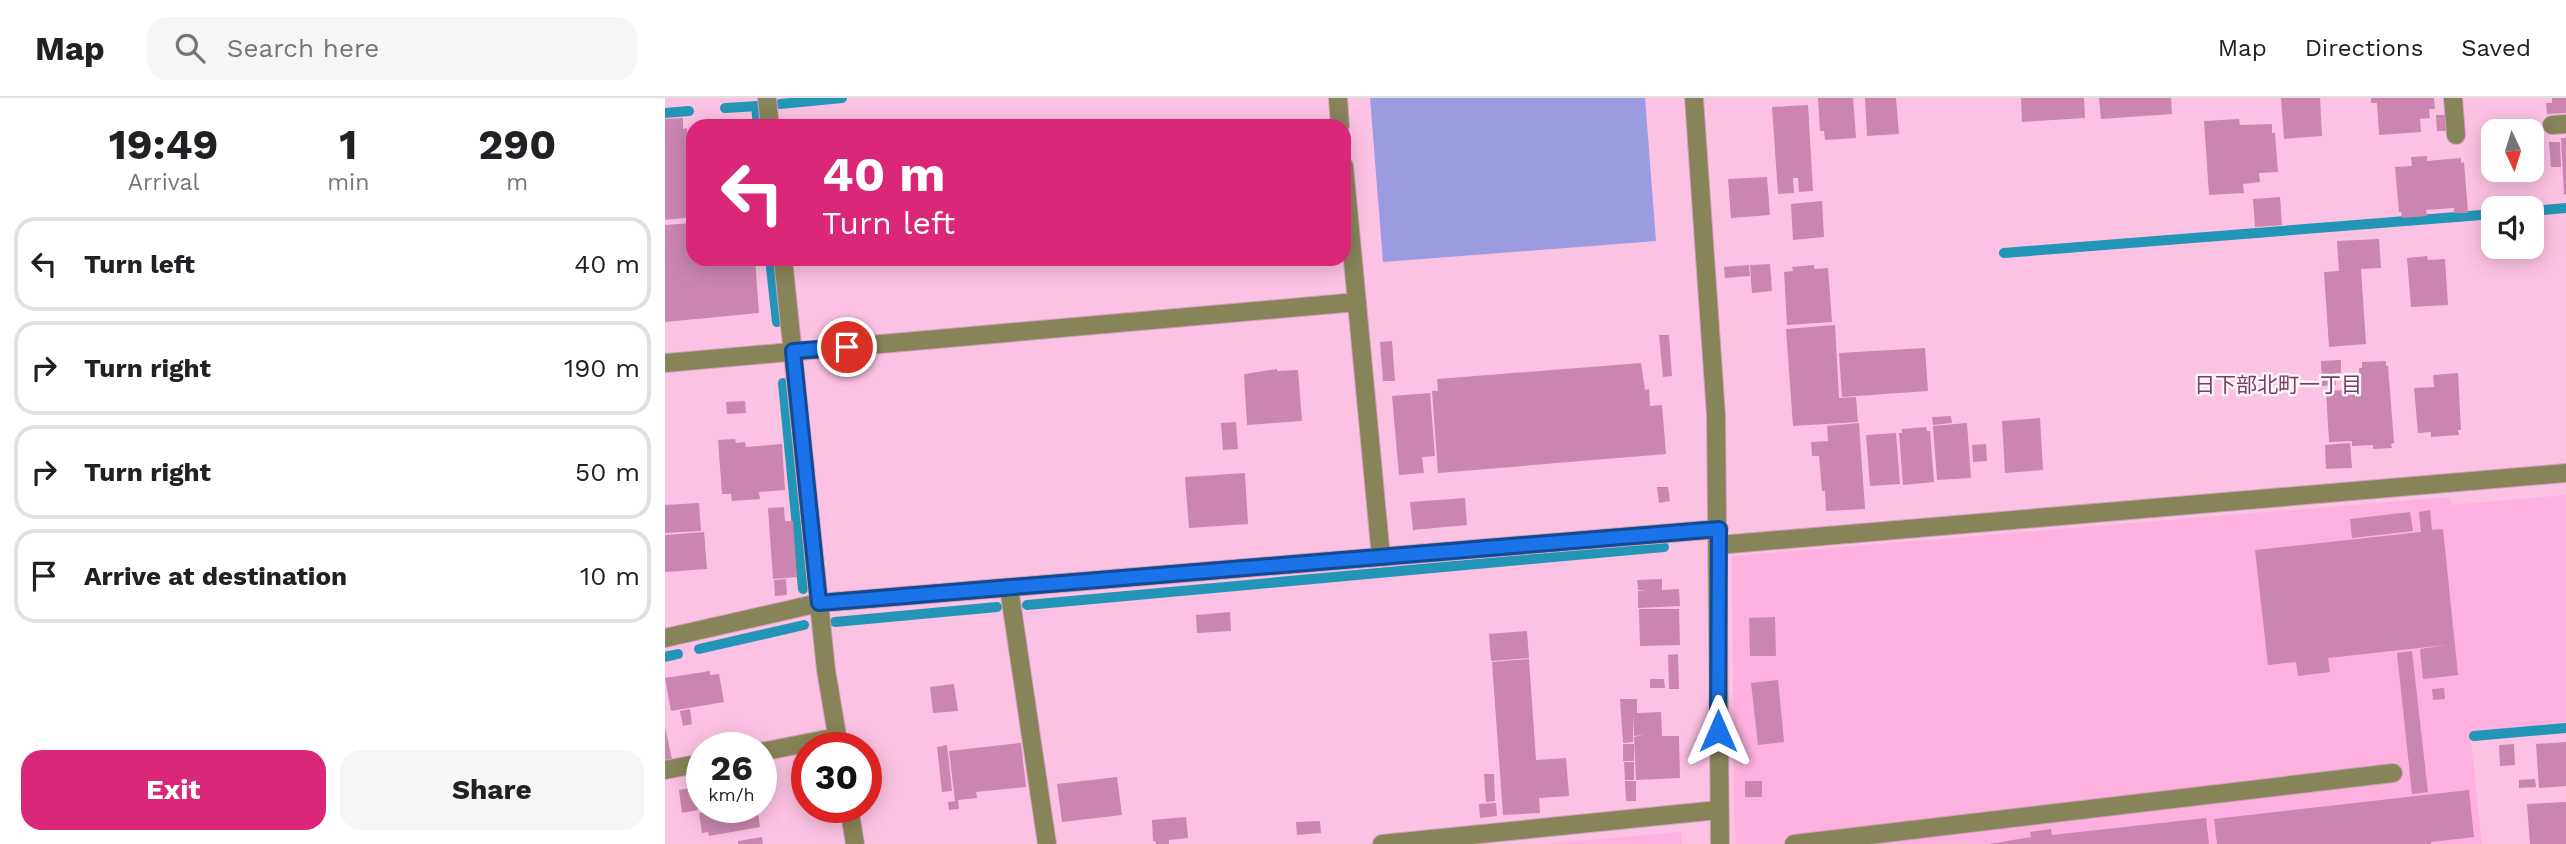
<!DOCTYPE html>
<meta charset="utf-8">
<style>
body{margin:0;font-family:"Work Sans","Noto Sans JP",sans-serif;background:#f6f6f6;color:#202124;height:100vh;display:flex;flex-direction:column;font-size:26px;white-space:nowrap}
*{box-sizing:border-box;margin:0}
p{font-size:23px;color:#757577}
.icon{flex:none;width:38px;height:38px;fill:none;stroke:currentColor;stroke-width:2;stroke-linecap:round;stroke-linejoin:round}
.map{position:relative;flex:1;overflow:hidden}
.details{display:flex;flex-direction:column;background:#fff;width:665px}
.details>*{flex:none}
.hud{position:absolute;left:21px;top:21px;width:665px;height:147px;border-radius:21px;box-shadow:0 4px 18px #0003;background:#db2777;color:#fff;overflow:hidden}
.needle{width:46px;rotate:176deg}
.buttons{position:absolute;left:1816px;top:21px;display:grid;gap:14px}
.buttons a{display:grid;place-items:center;width:63px;height:63px;border-radius:14px;background:#fff;box-shadow:0 4px 18px #0003;font-size:35px}
.speed{position:absolute;left:21px;top:634px;display:flex;gap:14px;font-size:35px;font-weight:700;text-align:center}
.speed>*{display:grid;place-content:center;width:91px;height:91px;border-radius:50%;background:#fff;box-shadow:0 4px 18px #0003;line-height:1}
.speed small{font-size:18px;font-weight:400}
.speed .limit{border:10px solid #d22;background:#fff;color:#111}
.pin{position:absolute;display:grid;place-items:center;width:60px;height:60px;color:#fff;margin:-30px;border:4px solid #fff;border-radius:50%;box-shadow:0 2px 7px #0007}
.me{position:absolute;width:77px;margin:-38px;rotate:0deg;stroke-linejoin:round;filter:drop-shadow(0 0 5px #0008)}
.turn{display:flex;align-items:center;gap:24px;height:147px;padding:0 21px;font-size:32px}
.turn .icon{width:91px;height:91px;stroke-width:2.5}
.turn b{display:block;font-size:49px;line-height:60px}
.eta{display:flex;justify-content:space-evenly;align-items:center;height:119px;text-align:center}
.eta b{font-size:42px;font-weight:700;line-height:49px}
.cta{display:flex;gap:14px;margin-top:auto;padding:14px 21px}
.cta a{flex:1;height:80px;border-radius:21px;background:#db2777;color:#fff;font-size:28px;font-weight:700;line-height:80px;text-align:center}
.cta a+a{background:#f6f6f6;color:#202124}
ul{padding:0;list-style:none}
li{display:flex;align-items:center;gap:21px;height:94px;margin:0 14px 10px;padding:0 7px;border:4px solid #e0e0e0;border-radius:21px}
li div{flex:1}
li b{display:block;font-size:26px}
li em{font-style:normal}
header{display:flex;align-items:center;gap:42px;box-sizing:border-box;height:98px;padding:0 35px;background:#fff;border-bottom:2px solid #e0e0e0}
header strong{font-size:33px}
nav{display:flex;gap:38px;margin-inline-start:auto;font-size:24px}
.search{width:490px;height:63px;background:#f6f6f6;display:flex;align-items:center;gap:18px;box-sizing:border-box;padding:0 24px;border-radius:21px;color:#757577;font-size:26px}
main{display:flex;flex:1;min-height:0}
.map>svg:first-child{display:block}
</style>
<header>
<strong>Map</strong>
<div class="search"><svg class="icon" aria-label="search" viewBox="0 0 24 24"><circle cx="10" cy="10" r="6"/><path d="M15 15l6 6"/></svg>Search here</div>
<nav><a>Map</a><a>Directions</a><a>Saved</a></nav>
</header>
<main>
<section class="details">
<div class="eta">
<div><b>19:49</b><p>Arrival</p></div>
<div><b>1</b><p>min</p></div>
<div><b>290</b><p>m</p></div>
</div>
<ul>
<li><svg class="icon" aria-label="left" viewBox="0 0 24 24"><path d="M17 20v-9H6M10 6l-5 5 5 5"/></svg><div><b>Turn left</b></div><em>40 m</em></li>
<li><svg class="icon" aria-label="right" viewBox="0 0 24 24"><path d="M7 20v-9h11M14 6l5 5-5 5"/></svg><div><b>Turn right</b></div><em>190 m</em></li>
<li><svg class="icon" aria-label="right" viewBox="0 0 24 24"><path d="M7 20v-9h11M14 6l5 5-5 5"/></svg><div><b>Turn right</b></div><em>50 m</em></li>
<li><svg class="icon" aria-label="arrive" viewBox="0 0 24 24"><path d="M6 21V4h12l-3 4 3 4H6"/></svg><div><b>Arrive at destination</b></div><em>10 m</em></li>
</ul>
<div class="cta"><a>Exit</a><a>Share</a></div>
</section>
<div class="map">
<svg width="1901" height="746" viewBox="0 0 1901 746">
<rect width="100%" height="100%" fill="#fcc2e3"/>
<g fill="#feb0de">
<polygon points="1901,397 1901,627 1805,635 1817,746 1071,746 1069,712 1067,458 1784,399 1786,407"/>
<polygon points="1016,734 1017,746 879,746"/>
</g>
<polygon fill="#9b9be2" points="705,0 980,0 991,143 718,164"/>
<g fill="none" stroke-linecap="round" stroke-linejoin="round">
<g stroke="#2395b7" stroke-width="10">
<polyline points="115,6 177,0"/>
<polyline points="91,8 93,28"/>
<polyline points="60,10 94,8"/>
<polyline points="0,15 24,13"/>
<polyline points="1867,113 1901,110"/>
<polyline points="1339,155 1829,116"/>
<polyline points="105,161 112,224"/>
<polyline points="118,285 138,491"/>
<polyline points="362,507 999,449"/>
<polyline points="170,524 332,509"/>
<polyline points="34,551 139,527"/>
<polyline points="0,559 13,556"/>
<polyline points="1809,638 1901,630"/>
</g>
</g>
<g fill="#ca86ae">
<polygon points="1153,0 1188,0 1191,40 1160,42 1159,33 1155,33"/>
<polygon points="1200,0 1231,0 1234,36 1202,38"/>
<polygon points="1356,0 1419,0 1420,20 1357,24"/>
<polygon points="1434,0 1506,0 1507,16 1436,21"/>
<polygon points="1616,0 1655,0 1657,38 1619,41"/>
<polygon points="1706,0 1769,0 1770,11 1764,11 1765,20 1755,21 1756,34 1714,37 1712,5 1706,5"/>
<polygon points="1887,0 1901,0 1901,15 1882,16 1881,5 1887,5"/>
<polygon points="1143,7 1148,93 1134,94 1133,80 1128,80 1129,95 1113,96 1107,9"/>
<polygon points="1771,17 1781,17 1782,33 1772,33"/>
<polygon points="18,20 18,31 22,30 24,51 28,51 28,119 0,122 0,21"/>
<polygon points="1574,21 1575,27 1607,26 1607,35 1610,35 1613,74 1594,75 1595,84 1578,86 1579,95 1544,97 1539,23"/>
<polygon points="1896,40 1901,40 1901,96 1899,97"/>
<polygon points="1884,44 1895,44 1896,69 1886,69"/>
<polygon points="1762,58 1762,63 1796,60 1796,65 1799,64 1803,115 1789,115 1789,110 1761,112 1762,118 1737,120 1736,114 1734,114 1730,69 1747,68 1746,59"/>
<polygon points="1102,79 1105,117 1066,120 1063,81"/>
<polygon points="1615,99 1617,127 1590,129 1588,101"/>
<polygon points="1157,103 1159,139 1128,142 1126,106"/>
<polygon points="28,125 28,161 90,161 94,215 0,224 0,127"/>
<polygon points="1714,141 1716,170 1696,171 1701,246 1664,249 1659,174 1674,173 1672,143"/>
<polygon points="1762,158 1763,162 1780,161 1783,207 1746,209 1742,160"/>
<polygon points="1105,166 1107,193 1087,195 1085,167"/>
<polygon points="1084,167 1085,178 1060,180 1059,169"/>
<polygon points="1149,167 1149,171 1163,170 1167,224 1122,227 1119,174 1128,173 1127,169"/>
<polygon points="1170,227 1174,300 1191,299 1193,324 1128,328 1121,231"/>
<polygon points="994,237 1004,237 1007,278 998,279"/>
<polygon points="727,243 730,283 718,283 715,244"/>
<polygon points="1260,250 1263,293 1177,299 1174,255"/>
<polygon points="1676,262 1676,275 1670,275 1671,287 1657,288 1656,263"/>
<polygon points="1721,263 1721,268 1723,268 1729,345 1726,346 1727,350 1708,351 1708,347 1687,348 1687,343 1664,344 1661,293 1678,292 1678,287 1695,287 1694,270 1697,270 1697,264"/>
<polygon points="976,265 980,292 984,291 985,308 997,307 1001,356 773,375 767,293 773,293 772,281"/>
<polygon points="612,271 612,273 633,272 637,323 582,327 579,276"/>
<polygon points="1793,275 1796,332 1793,332 1794,337 1766,339 1766,334 1753,335 1749,290 1769,289 1768,277"/>
<polygon points="765,295 770,358 757,359 759,375 734,377 727,298"/>
<polygon points="80,303 81,315 62,316 61,304"/>
<polygon points="1286,318 1287,325 1268,327 1267,319"/>
<polygon points="1375,320 1378,372 1340,375 1337,323"/>
<polygon points="571,324 573,351 558,352 556,325"/>
<polygon points="1194,325 1200,411 1161,413 1160,393 1157,393 1154,358 1147,358 1146,344 1163,343 1162,328"/>
<polygon points="1302,325 1306,380 1272,382 1268,328"/>
<polygon points="1261,329 1262,333 1265,333 1269,384 1238,387 1234,335 1237,335 1237,331"/>
<polygon points="1231,335 1235,386 1205,388 1201,337"/>
<polygon points="70,341 71,345 80,344 81,349 117,346 120,392 94,394 95,401 67,403 66,396 57,396 53,342"/>
<polygon points="1685,345 1687,370 1661,371 1660,347"/>
<polygon points="1321,346 1322,363 1308,364 1307,347"/>
<polygon points="580,375 583,426 524,430 520,379"/>
<polygon points="992,389 1003,389 1005,403 994,405"/>
<polygon points="800,400 802,427 748,432 745,404"/>
<polygon points="34,405 36,433 0,435 0,407"/>
<polygon points="119,409 120,423 128,423 132,479 108,481 103,410"/>
<polygon points="1765,412 1767,432 1778,431 1793,577 1758,581 1755,551 1781,547 1663,560 1665,574 1633,578 1631,564 1603,567 1590,452 1756,434 1754,414"/>
<polygon points="1745,414 1748,433 1687,440 1685,421"/>
<polygon points="39,434 42,471 0,474 0,437"/>
<polygon points="121,481 122,497 110,498 109,482"/>
<polygon points="997,481 997,492 1014,491 1015,508 973,510 973,493 982,492 973,492 972,482"/>
<polygon points="974,511 1014,511 1015,547 975,548"/>
<polygon points="565,514 566,533 532,535 531,517"/>
<polygon points="1110,519 1111,558 1085,558 1084,520"/>
<polygon points="862,533 864,560 826,563 824,536"/>
<polygon points="1747,553 1763,694 1747,696 1732,555"/>
<polygon points="1013,556 1014,591 1004,591 1003,557"/>
<polygon points="864,561 871,662 901,660 904,698 874,700 875,715 838,717 827,564"/>
<polygon points="45,573 45,577 54,576 59,604 6,613 0,580"/>
<polygon points="985,581 999,581 1000,590 985,590"/>
<polygon points="1113,582 1119,644 1093,647 1086,585"/>
<polygon points="289,586 293,613 268,615 265,589"/>
<polygon points="1779,590 1780,601 1768,602 1767,591"/>
<polygon points="955,601 972,601 972,615 996,614 997,638 1014,638 1015,680 971,682 969,639 978,637 969,638 968,615 968,644 958,645"/>
<polygon points="25,611 27,626 18,628 15,613"/>
<polygon points="0,629 7,661 0,662"/>
<polygon points="1901,644 1901,688 1874,690 1871,646"/>
<polygon points="356,645 361,689 311,694 312,700 293,702 294,711 284,712 283,704 290,703 284,653"/>
<rect x="958" y="646" width="11" height="17"/>
<polygon points="1849,646 1850,667 1835,668 1834,647"/>
<polygon points="282,647 287,693 277,694 272,649"/>
<polygon points="959,664 969,664 969,682 960,682"/>
<polygon points="819,676 829,676 830,703 821,704"/>
<polygon points="452,679 457,717 397,724 392,686"/>
<polygon points="1870,681 1871,689 1854,690 1854,682"/>
<polygon points="960,683 971,683 971,703 961,703"/>
<rect x="1080" y="683" width="17" height="16"/>
<polygon points="29,689 33,712 17,715 14,692"/>
<polygon points="1804,692 1809,739 1766,744 1766,746 1552,746 1549,721"/>
<polygon points="1901,704 1901,746 1865,746 1862,706"/>
<polygon points="831,705 832,718 815,720 814,706"/>
<polygon points="39,709 92,709 95,729 44,738 43,734 37,735 34,715 39,714"/>
<polygon points="521,719 523,740 504,742 504,746 491,746 490,743 488,743 487,722"/>
<polygon points="1541,720 1544,746 1324,746 1366,739 1365,734 1386,731 1387,737"/>
<polygon points="655,723 656,735 632,737 631,724"/>
<polygon points="97,739 98,746 73,746 73,743"/>
</g>
<g fill="none" stroke-linecap="round" stroke-linejoin="round">
<defs>
<g id="minor">
<polyline points="102,0 105,28"/>
<polyline points="673,0 675,28"/>
<polyline points="1029,0 1051,317 1055,746"/>
<polyline points="1788,0 1791,37"/>
<polyline points="1887,27 1901,26"/>
<polyline points="679,68 716,459"/>
<polyline points="118,161 161,572 174,649"/>
<polyline points="0,265 692,204"/>
<polyline points="1054,447 1901,375"/>
<polyline points="344,490 382,746"/>
<polyline points="0,540 154,505 1054,431"/>
<polyline points="96,654 172,639"/>
<polyline points="0,672 37,665"/>
<polyline points="184,709 190,746"/>
<polyline points="717,746 1053,712"/>
<polyline points="1129,746 1728,675"/>
</g>
</defs>
<use href="#minor" stroke="#d3a0bd" stroke-width="20"/>
<use href="#minor" stroke="#888459" stroke-width="18"/>
</g>
<g fill="none" stroke-linecap="round" stroke-linejoin="round">
<defs>
<polyline id="route" points="182,249 128,253 154,505 1054,431 1053,633"/>
</defs>
<use href="#route" stroke="#114b97" stroke-width="18"/>
<use href="#route" stroke="#1a73e8" stroke-width="12"/>
</g>
<g text-anchor="middle" stroke-width="5" stroke-linejoin="round" paint-order="stroke">
<g font-size="21" fill="#793c62" stroke="#fcf5f9">
<text x="1613" y="294">日下部北町一丁目</text>
</g>
</g>
</svg>
<div class="buttons">
<a><svg class="needle" viewBox="-14 -14 28 28"><path d="M0-13l5 13h-10z" fill="#e53935"/><path d="M0 13l5-13h-10z" fill="#757577"/></svg></a>
<a><svg class="icon" aria-label="sound" viewBox="0 0 24 24"><path d="M4 9h4l5-4v14l-5-4H4zM17 9q2 3 0 6"/></svg></a>
</div>
<div class="speed"><div>26<small>km/h</small></div><div class="limit">30</div></div>
<div class="pin" style="left:182px;top:249px;background:#d93025"><svg class="icon" aria-label="arrive" viewBox="0 0 24 24"><path d="M6 21V4h12l-3 4 3 4H6"/></svg></div>
<svg class="me" style="left:1053px;top:633px" viewBox="-20 -20 40 40"><path d="M0-17L14 15 0 8-14 15z" fill="#1a73e8" stroke="#fff" stroke-width="4"/></svg>
<div class="hud">
<div class="turn"><svg class="icon" aria-label="left" viewBox="0 0 24 24"><path d="M17 20v-9H6M10 6l-5 5 5 5"/></svg><div><b>40 m</b>Turn left</div></div>
</div>
</div>
</main>
